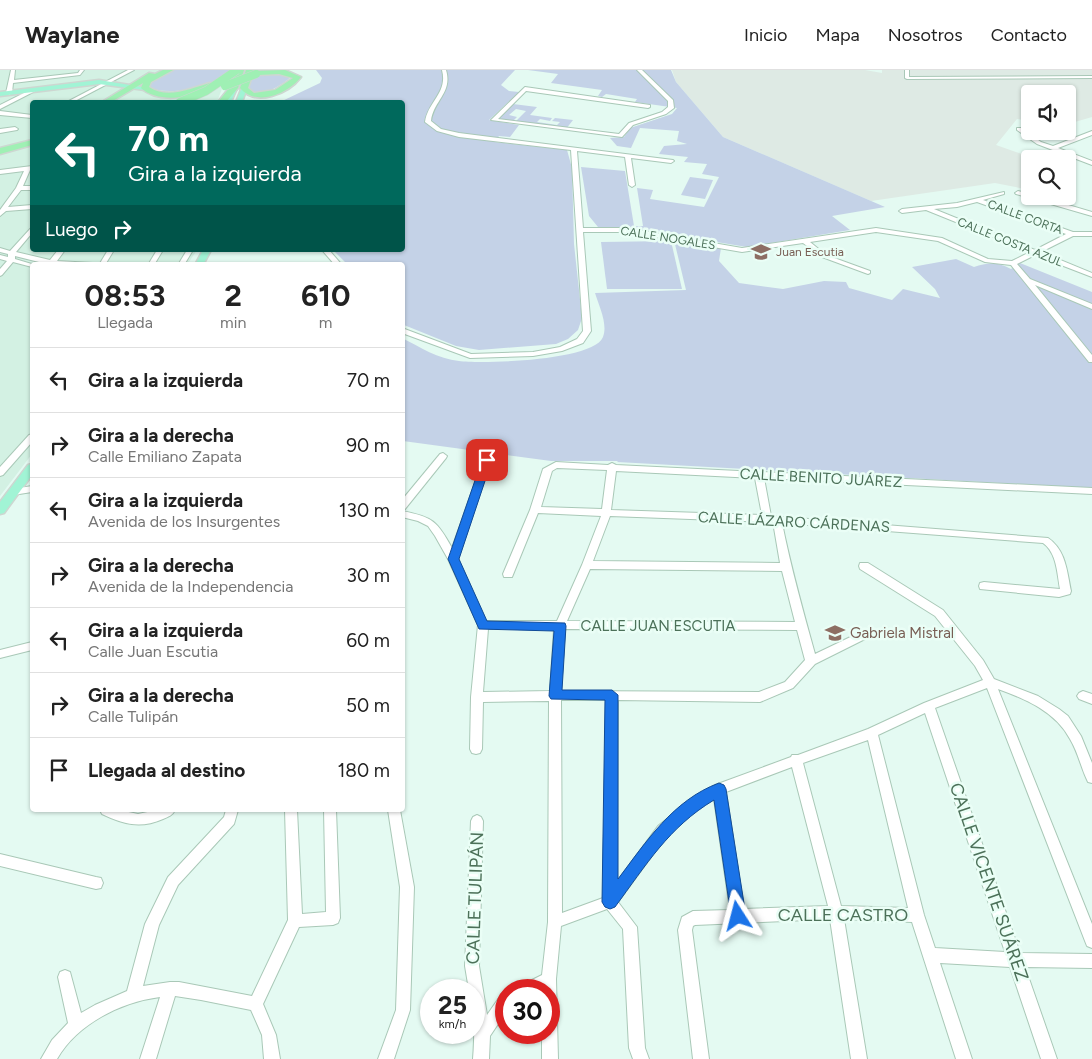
<!DOCTYPE html>
<html lang="es">
<meta charset="utf-8">
<style>
body{margin:0;font-family:Figtree,sans-serif;background:#f2f2f2;color:#222;height:100vh;display:flex;flex-direction:column;font-size:19px;white-space:nowrap}
*{box-sizing:border-box;margin:0}
p{font-size:16px;color:#767676}
.icon{flex:none;width:28px;height:28px;fill:none;stroke:currentColor;stroke-width:2;stroke-linecap:round;stroke-linejoin:round}
.map{position:relative;flex:1;overflow:hidden}
.side{position:absolute;left:30px;top:192px;width:375px;height:550px;display:flex;flex-direction:column;background:#fff;border-radius:5px;box-shadow:0 1px 4px #0004}
.side>*{flex:none}
.guide{position:absolute;left:30px;top:30px;width:375px;height:152px;border-radius:5px;box-shadow:0 1px 4px #0004;background:#00695c;color:#fff;overflow:hidden}
.tools{position:absolute;left:1021px;top:15px;display:grid;gap:10px}
.tools a{display:grid;place-items:center;width:55px;height:55px;border-radius:5px;background:#fff;box-shadow:0 1px 4px #0004;font-size:25px}
.speed{position:absolute;left:420px;top:909px;display:flex;gap:10px;font-size:25px;font-weight:700;text-align:center}
.speed>*{display:grid;place-content:center;width:65px;height:65px;border-radius:50%;background:#fff;box-shadow:0 1px 4px #0004;line-height:1}
.speed small{font-size:12px;font-weight:400}
.speed .limit{border:8px solid #d22;background:#fff;color:#111}
.pin{position:absolute;display:grid;place-items:center;width:42px;height:42px;color:#fff;margin:-21px;border-radius:10px;box-shadow:0 2px 8px #0006}
.me{position:absolute;width:55px;margin:-28px;rotate:351deg;stroke-linejoin:round;filter:drop-shadow(0 0 4px #0008)}
.turn{display:flex;align-items:center;gap:18px;height:105px;padding:0 15px;font-size:22px}
.turn .icon{width:65px;height:65px;stroke-width:2.5}
.turn b{display:block;font-size:35px;line-height:42px}
.then{display:flex;align-items:center;height:48px;padding:0 15px;background:#0003;gap:10px;font-size:19px}
.eta{display:flex;justify-content:space-evenly;align-items:center;height:85px;text-align:center}
.eta b{font-size:30px;font-weight:700;line-height:35px}
ul{padding:0;list-style:none}
li{display:flex;align-items:center;gap:15px;height:65px;padding:0 15px;border-top:1px solid #e0e0e0}
li div{flex:1}
li b{display:block;font-size:19px}
li em{font-style:normal}
header{display:flex;align-items:center;gap:30px;box-sizing:border-box;height:70px;padding:0 25px;background:#fff;border-bottom:1px solid #e0e0e0}
header strong{font-size:24px}
nav{display:flex;gap:28px;margin-inline-start:auto;font-size:18px}
.map>svg:first-child{display:block}
</style>
<header>
<strong>Waylane</strong>
<nav><a>Inicio</a><a>Mapa</a><a>Nosotros</a><a>Contacto</a></nav>
</header>
<div class="map">
<svg width="1092" height="989" viewBox="0 0 1092 989">
<rect width="100%" height="100%" fill="#e4faf2"/>
<polygon fill="#d3f1e3" points="0,0 229,0 217,32 32,32 32,180 197,180 187,195 32,195 32,384 0,426"/>
<polygon fill="#deeae4" points="672,0 865,0 882,3 882,0 1092,0 1092,47 1068,54 1068,24 1030,24 1030,51 1017,49 996,75 1036,89 1030,89 1030,120 995,113 871,131 723,67 676,12"/>
<g fill="#c4d2e7">
<path d="M171,0H230C215,17 170,27 148,17L151,11Z"/>
<polygon points="316,0 515,0 501,15 509,21 519,22 489,50 519,55 510,67 499,66 495,72 567,80 572,98 574,174 582,248 578,260 568,269 556,274 479,280 456,276 404,255 402,253 402,195 348,195 333,180 402,180 402,32 280,32 320,13 322,8"/>
<polygon points="528,0 671,0 676,12 723,67 885,137 832,146 850,160 747,177 637,159 598,157 589,146 581,97 625,101 634,156 643,156 637,118 653,120 650,129 704,137 719,107 702,104 707,94 684,92 688,87 659,84 664,76 687,74 677,71 679,61 640,58 631,78 617,76 610,68 624,67 630,58 672,44 677,38 635,32 637,29 606,24 602,27 598,26 602,20 551,13 558,4"/>
<path d="M275,2L291,7C280,16 262,29 248,20L251,8Z"/>
<polygon points="513,34 537,37 530,45 552,48 550,51 540,49 537,52 557,55 560,52 552,51 555,48 573,50 566,59 515,52 526,41 516,39 509,45 517,47 513,51 497,49"/>
<polygon points="690,107 713,110 705,129 681,125"/>
<path d="M674,170L721,178L719,191L739,213L783,219L824,211L846,212L849,218L892,230L903,219L940,228L935,219L912,197L956,189L974,197C988,192 998,192 1011,199L1020,193L1092,222V418L617,392L618,391H551L403,371L402,268C420,277 438,289 459,291C482,294 594,291 603,267C608,254 599,236 595,223L686,220Z"/>
<polygon points="671,171 682,219 607,219 601,172"/>
</g>
<g fill="none" stroke-linecap="round" stroke-linejoin="round">
<defs>
<g id="minor">
<polygon points="11,0 15,0 14,10 78,3 80,0 84,0 80,5 13,13 12,23 9,25 6,23"/>
<polygon points="128,0 134,0 73,32 67,32"/>
<path d="M442,0H446C453,23 433,31 431,51L441,59L459,63L673,90L674,91L671,93L631,88L635,115L632,117L629,115L625,87L577,81L583,158H626L742,178L876,158L942,168L988,189L1012,191L1030,182L926,140L902,143L899,141L902,139L957,133L1004,122V124L983,130L1073,162H1092V166H1073L1041,182L1092,203V207L1035,185L1017,194L1030,209L1092,234V239L1035,215L1092,285V292H1089L1011,195L985,192L938,171L876,162L810,172L826,185L870,201V203L868,204L822,187L803,173L742,182L626,162H583L591,261L583,273L562,281L533,286L470,288L402,263V258L471,284L533,282L560,277L577,269L583,261L571,80L459,67L437,61L425,52C428,31 448,23 442,0ZM977,132L1066,164L1035,180L934,139L957,137Z"/>
<polygon points="637,0 642,0 673,30 674,38 666,44 633,55 622,67 491,50 525,17 650,35 650,37 648,38 526,21 498,49 619,64 629,53 662,42 668,37 668,31"/>
<polygon points="905,0 909,0 909,7 1092,6 1092,8 907,9 905,8"/>
<polygon points="32,19 37,20 0,39 0,35"/>
<polygon points="0,41 32,45 32,48 0,45"/>
<polygon points="15,57 18,59 17,60 0,63 0,59"/>
<polygon points="1017,58 1021,58 1041,72 1053,76 1092,61 1092,65 1058,78 1092,91 1092,95 1037,74 1017,60"/>
<polygon points="32,96 32,100 30,100 23,116 32,116 32,120 21,120 8,137 32,135 32,139 6,141 0,146 0,140 16,118 24,101 0,104 0,100"/>
<polygon points="1018,121 1030,124 1030,126 1038,126 1092,142 1092,146 1016,124 1015,123"/>
<polygon points="32,158 32,163 16,182 50,190 58,180 65,180 57,191 93,193 96,195 47,195 47,194 15,186 15,189 35,195 32,195 32,197 13,192 2,205 0,206 0,199 7,191 0,189 0,185 8,187 8,184 0,182 0,178 10,181 30,159"/>
<polygon points="108,180 114,180 105,195 99,195"/>
<polygon points="157,180 163,180 154,195 148,195"/>
<polygon points="187,180 193,180 184,195 178,195"/>
<polygon points="322,180 329,180 342,195 335,195"/>
<polygon points="32,364 32,372 3,405 0,406 0,397 29,365"/>
<polygon points="443,383 447,386 446,388 405,439 402,440 402,430 440,384"/>
<path d="M487,387L491,390L458,489L486,551H557L582,495L601,446L538,443L512,507H504L503,504L530,440L543,399L556,392L608,395L612,393L616,395L1092,418V424L764,408L771,446L1048,468C1066,480 1067,502 1071,521L1070,524L1059,527L980,519L979,516L980,513L984,512L1060,519C1057,503 1057,483 1043,473L782,453C791,498 803,541 815,584L863,561L867,562L868,565L867,568L815,594L793,618L760,632L618,630L617,812L658,756L688,732L715,715L791,687L792,685H798L868,659L924,633L983,610L975,596L935,546L860,499L859,496L860,493H868L943,540L983,590L994,609L1038,626L1059,639L1068,646L1081,666L1092,693V713L1088,712C1081,698 1078,682 1070,669C1056,642 1026,629 998,619L1092,854V878L1087,876L1085,871L987,618L935,638L1020,883L1092,884V898L1025,897L1057,989H1041L1010,897L940,893L972,989H956L912,852L844,849L867,989H851L830,849L695,855L693,856L692,860L709,989H693L678,860L682,847L693,841L730,840L714,729L696,740L668,764L618,832L637,857L645,978L649,989H633L629,978L623,859L607,839L561,856L556,909L558,989H542V962H549V920H520L522,915L542,905L548,852L549,631L483,632L482,679L480,683L476,684L472,683L470,679L471,627L478,555L448,489L435,466L428,456L418,451L402,447V441C433,447 437,451 452,478L483,390ZM557,398L607,400L602,439L541,437L552,401ZM616,401L755,408L762,445L611,440ZM610,446L773,452L780,493L593,491ZM590,499L782,501L795,552L567,551ZM488,559H554L550,621L483,622ZM565,559L797,560L805,590L785,612L759,622L561,621ZM561,630H606L603,828L562,843ZM925,643L1005,882L935,878L924,845L878,665ZM868,670L908,838L841,836L803,693ZM792,697L828,836L744,839L726,722Z"/>
<polygon points="32,416 32,422 13,425 8,422 13,419"/>
<polygon points="32,572 32,580 0,588 0,580"/>
<polygon points="1083,621 1092,624 1092,634 1079,629 1077,626 1079,623"/>
<path d="M100,740H119L138,744L157,740H175C173,745 168,747 163,749C140,759 123,754 102,744Z"/>
<path d="M226,740H238L234,754L178,815L159,855L143,916L170,912H179L252,926L288,850L285,740H297L302,844L326,842L324,740H336L340,848L338,853L333,855L299,857L263,934L276,965L280,989H264L262,965L251,940L201,930L175,926L156,989H140L160,927C121,932 77,954 57,989H41L52,970L68,953L58,907L60,902L65,900L70,902L81,943L95,935L127,921L145,854L168,807L224,747Z"/>
<polygon points="388,740 400,740 414,817 410,940 394,989 378,989 396,940 400,817"/>
<path d="M477,745L481,747L483,751L479,896L487,945L501,925L506,923V942L490,966L489,989H473C475,966 474,943 474,920H469L465,896L471,751L473,747Z"/>
<polygon points="0,784 96,807 101,808 103,813 101,818 96,819 0,796"/>
</g>
<g id="major">
<polygon points="99,10 148,18 145,20 99,14 0,26 0,22"/>
<polygon points="232,17 237,18 231,32 225,32"/>
<polygon points="242,17 247,18 242,32 236,32"/>
<polygon points="203,180 211,180 203,195 195,195"/>
<polygon points="32,394 32,405 4,443 0,444 0,432 28,395"/>
</g>
<g id="highway">
<path d="M163,0H173L151,12L149,17C168,30 191,18 210,13L214,15C196,28 158,34 141,18L143,13L111,32H102L149,3L155,4Z"/>
<polygon points="236,0 244,0 238,18 226,32 218,32 230,17"/>
<path d="M246,0H254L248,18L254,23L275,20L293,8L279,4L258,5H255V1L285,0L301,7C288,24 256,37 240,18Z"/>
<polygon points="32,70 32,75 0,84 0,78"/>
</g>
</defs>
<use href="#minor" stroke="#a9c8b7" stroke-width="2"/>
<use href="#major" stroke="#cdd7d1" stroke-width="3"/>
<use href="#highway" stroke="#cdd7d1" stroke-width="3"/>
<use href="#minor" fill="#fff" fill-rule="evenodd"/>
<use href="#major" fill="#a1f4d5" fill-rule="evenodd"/>
<use href="#highway" fill="#9ff0b4" fill-rule="evenodd"/>
<defs>
<g id="highway-bridge">
<polyline points="225,16 256,4"/>
<polyline points="180,32 206,21 237,0"/>
</g>
</defs>
<use href="#highway-bridge" stroke="#cdd7d1" stroke-width="9" stroke-linecap="butt"/>
<use href="#highway-bridge" stroke="#9ff0b4" stroke-width="8"/>
</g>
<path fill="#1a73e8" stroke="#114b97" d="M487,387L492,390L459,489L487,551L565,553L566,556L562,620H612L618,625V809C646,772 673,730 719,713L724,715L726,719L746,846L744,852L738,854L733,852L731,846L714,730C669,757 646,795 615,837L610,839L605,837L602,832L605,630L551,629L549,626L554,561L479,559L448,489L482,390Z"/>
<defs>
<symbol id="school-bare" viewBox="-9 -9 18 18"><path d="M0-5L7-2L0 1L-7-2ZM-4 1L0 2.5L4 1V4Q0 6-4 4Z" fill="#8d6e63" stroke="#eafef6" stroke-width="2.5" paint-order="stroke"/></symbol>
</defs>
<g fill-rule="evenodd">
<use href="#school-bare" x="747" y="168" width="28" height="28"/>
<use href="#school-bare" x="821" y="549" width="28" height="28"/>
</g>
<g text-anchor="middle" stroke-width="5" stroke-linejoin="round" paint-order="stroke">
<g font-size="12" fill="#4c7159" stroke="#eafef6">
<text transform="translate(1025 147) rotate(20)" y="4">CALLE CORTA</text>
<text transform="translate(668 168) rotate(9)" y="4">CALLE NOGALES</text>
<text transform="translate(1010 172) rotate(22)" y="4">CALLE COSTA AZUL</text>
</g>
<g font-size="12" fill="#785e54" stroke="#eafef6" text-anchor="start">
<text x="776" y="186">Juan Escutia</text>
</g>
<g font-size="15" fill="#4c7159" stroke="#eafef6">
<text transform="translate(821 408) rotate(3)" y="5">CALLE BENITO JUÁREZ</text>
<text transform="translate(794 452) rotate(3)" y="5">CALLE LÁZARO CÁRDENAS</text>
<text x="658" y="561">CALLE JUAN ESCUTIA</text>
</g>
<g font-size="15" fill="#785e54" stroke="#eafef6" text-anchor="start">
<text x="850" y="568">Gabriela Mistral</text>
</g>
<g font-size="18" fill="#4c7159" stroke="#eafef6">
<text transform="translate(989 812) rotate(71)" y="6">CALLE VICENTE SUÁREZ</text>
<text transform="translate(475 828) rotate(-88)" y="6">CALLE TULIPÁN</text>
<text x="843" y="851">CALLE CASTRO</text>
</g>
</g>
</svg>
<div class="tools">
<a><svg class="icon" aria-label="sound" viewBox="0 0 24 24"><path d="M4 9h4l5-4v14l-5-4H4zM17 9q2 3 0 6"/></svg></a>
<a><svg class="icon" aria-label="search" viewBox="0 0 24 24"><circle cx="10" cy="10" r="6"/><path d="M15 15l6 6"/></svg></a>
</div>
<div class="speed"><div>25<small>km/h</small></div><div class="limit">30</div></div>
<div class="pin" style="left:487px;top:390px;background:#d93025"><svg class="icon" aria-label="arrive" viewBox="0 0 24 24"><path d="M6 21V4h12l-3 4 3 4H6"/></svg></div>
<svg class="me" style="left:738px;top:846px" viewBox="-20 -20 40 40"><path d="M0-17L14 15 0 8-14 15z" fill="#1a73e8" stroke="#fff" stroke-width="4"/></svg>
<div class="guide">
<div class="turn"><svg class="icon" aria-label="left" viewBox="0 0 24 24"><path d="M17 20v-9H6M10 6l-5 5 5 5"/></svg><div><b>70 m</b>Gira a la izquierda</div></div>
<div class="then">Luego<svg class="icon" aria-label="right" viewBox="0 0 24 24"><path d="M7 20v-9h11M14 6l5 5-5 5"/></svg></div>
</div>
<section class="side">
<div class="eta">
<div><b>08:53</b><p>Llegada</p></div>
<div><b>2</b><p>min</p></div>
<div><b>610</b><p>m</p></div>
</div>
<ul>
<li><svg class="icon" aria-label="left" viewBox="0 0 24 24"><path d="M17 20v-9H6M10 6l-5 5 5 5"/></svg><div><b>Gira a la izquierda</b></div><em>70 m</em></li>
<li><svg class="icon" aria-label="right" viewBox="0 0 24 24"><path d="M7 20v-9h11M14 6l5 5-5 5"/></svg><div><b>Gira a la derecha</b><p>Calle Emiliano Zapata</p></div><em>90 m</em></li>
<li><svg class="icon" aria-label="left" viewBox="0 0 24 24"><path d="M17 20v-9H6M10 6l-5 5 5 5"/></svg><div><b>Gira a la izquierda</b><p>Avenida de los Insurgentes</p></div><em>130 m</em></li>
<li><svg class="icon" aria-label="right" viewBox="0 0 24 24"><path d="M7 20v-9h11M14 6l5 5-5 5"/></svg><div><b>Gira a la derecha</b><p>Avenida de la Independencia</p></div><em>30 m</em></li>
<li><svg class="icon" aria-label="left" viewBox="0 0 24 24"><path d="M17 20v-9H6M10 6l-5 5 5 5"/></svg><div><b>Gira a la izquierda</b><p>Calle Juan Escutia</p></div><em>60 m</em></li>
<li><svg class="icon" aria-label="right" viewBox="0 0 24 24"><path d="M7 20v-9h11M14 6l5 5-5 5"/></svg><div><b>Gira a la derecha</b><p>Calle Tulipán</p></div><em>50 m</em></li>
<li><svg class="icon" aria-label="arrive" viewBox="0 0 24 24"><path d="M6 21V4h12l-3 4 3 4H6"/></svg><div><b>Llegada al destino</b></div><em>180 m</em></li>
</ul>
</section>
</div>
